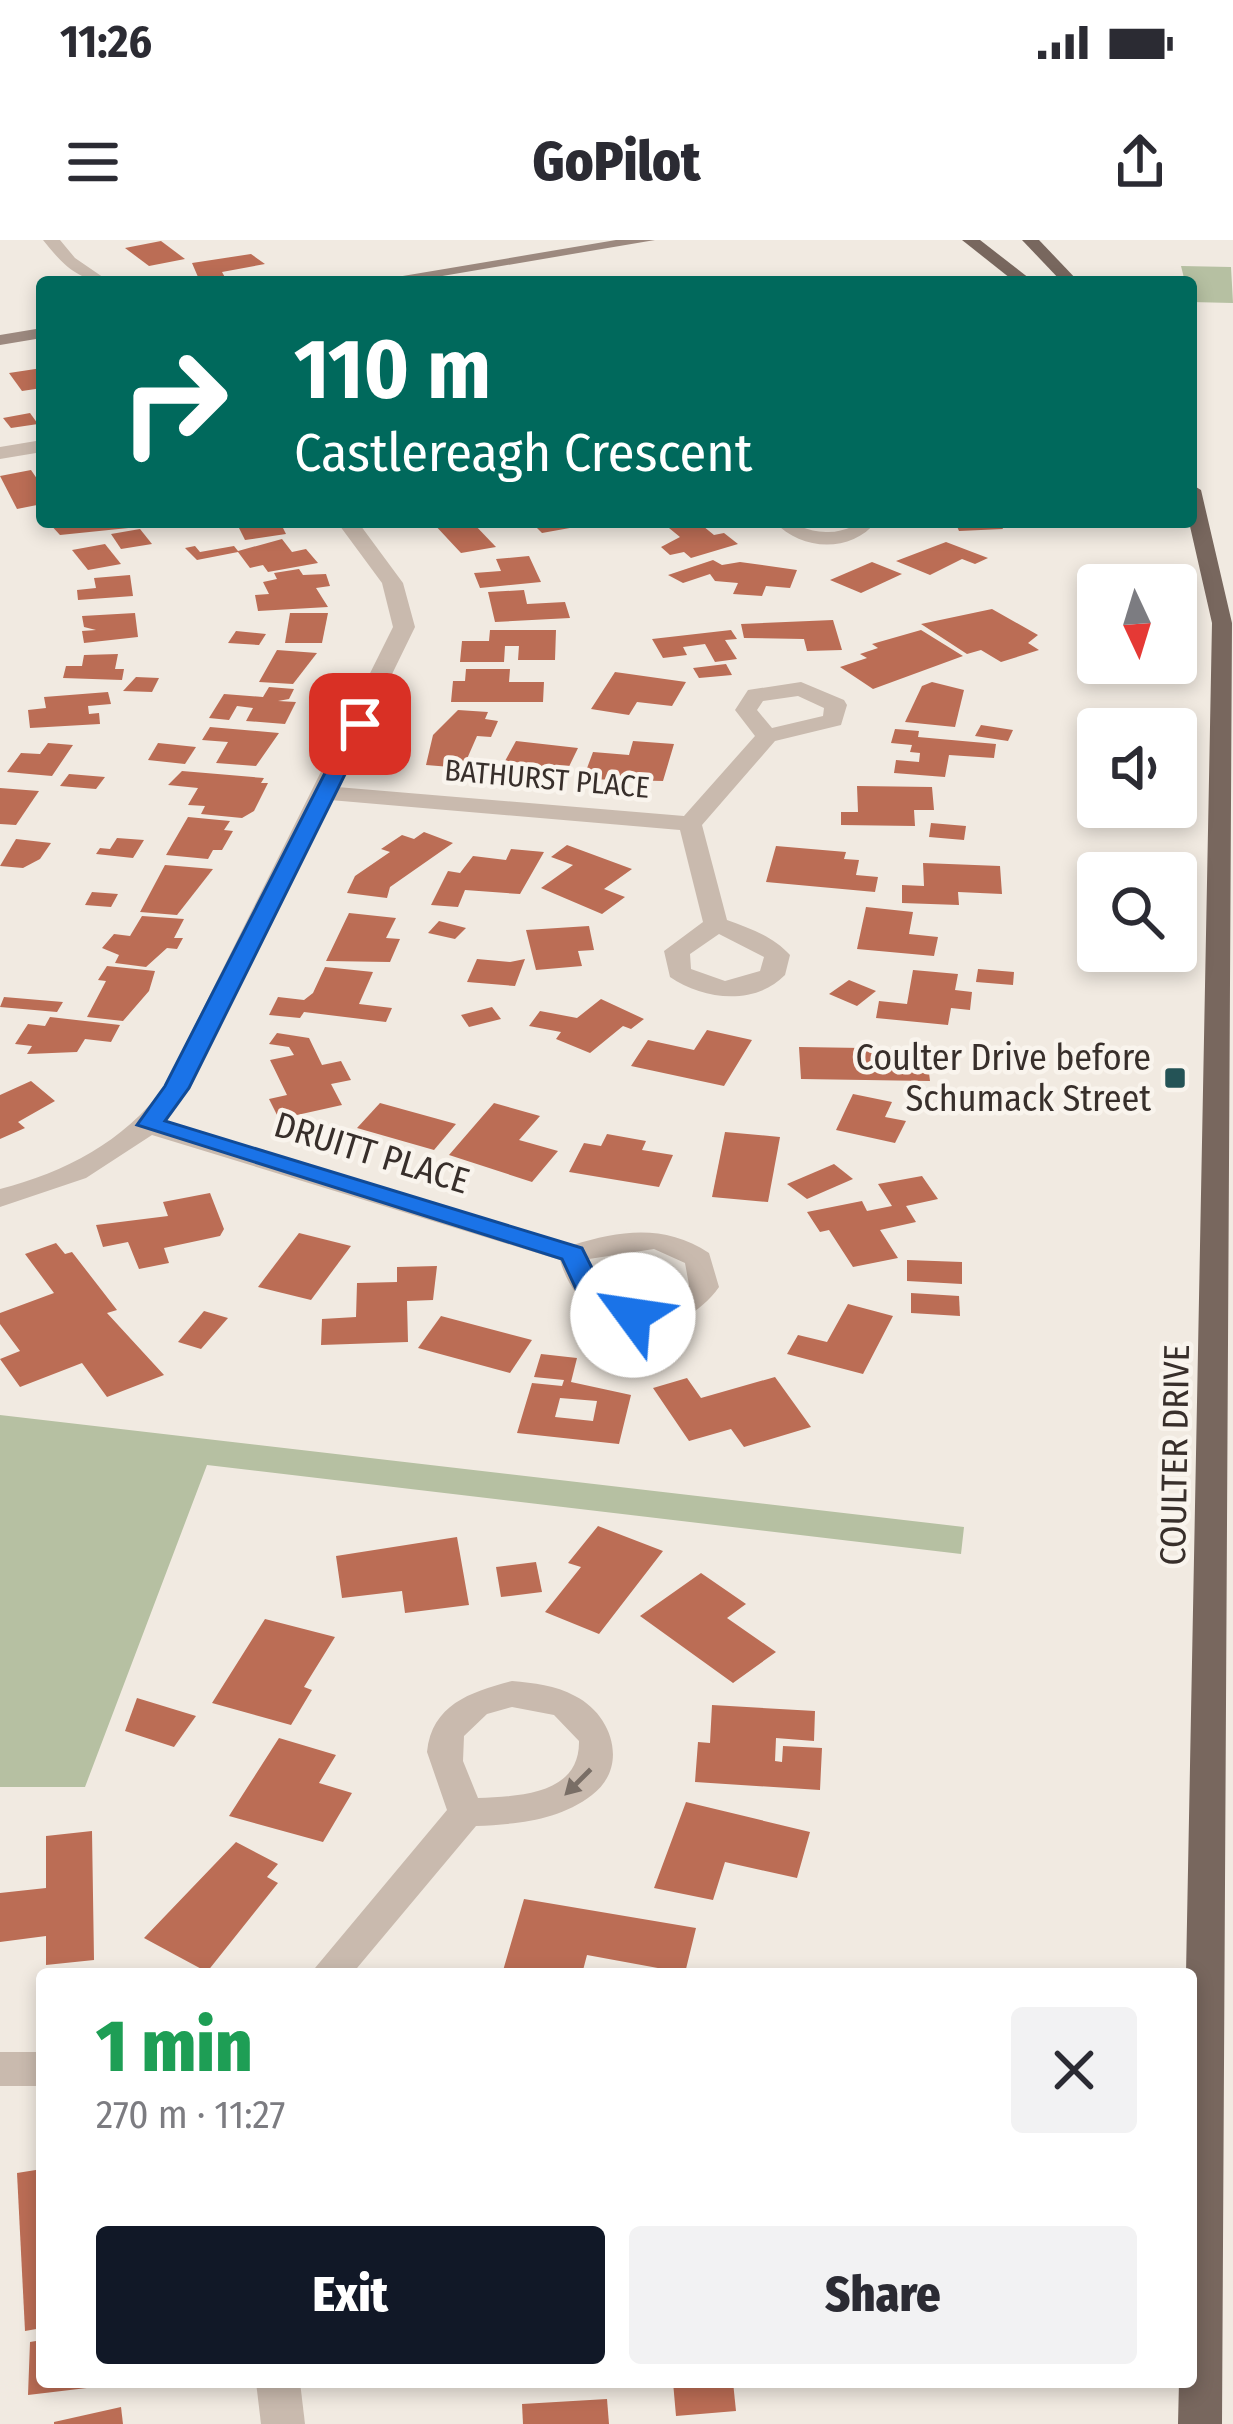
<!DOCTYPE html>
<meta charset="utf-8">
<style>
body{margin:0;font-family:"Fira Sans Condensed",sans-serif;background:#f2f2f3;color:#2b2b33;height:100vh;display:flex;flex-direction:column;font-size:45px;white-space:nowrap}
*{box-sizing:border-box;margin:0}
p{font-size:39px;color:#7c7c81}
.icon{flex:none;width:66px;height:66px;fill:none;stroke:currentColor;stroke-width:2;stroke-linecap:round;stroke-linejoin:round}
.map{position:relative;flex:1;overflow:hidden}
.details{position:absolute;left:36px;top:1728px;width:1161px;height:420px;display:flex;flex-direction:column;background:#fff;border-radius:12px;box-shadow:0 6px 18px #0003}
.details>*{flex:none}
.banner{position:absolute;left:36px;top:36px;width:1161px;height:252px;border-radius:12px;box-shadow:0 6px 18px #0003;background:#00695c;color:#fff;overflow:hidden}
.needle{width:78px;rotate:176deg}
.buttons{position:absolute;left:1077px;top:324px;display:grid;gap:24px}
.buttons a{display:grid;place-items:center;width:120px;height:120px;border-radius:12px;background:#fff;box-shadow:0 6px 18px #0003;font-size:60px}
.pin{position:absolute;display:grid;place-items:center;width:102px;height:102px;color:#fff;margin:-51px;border-radius:24px;box-shadow:0 6px 18px #0006}
.me{position:absolute;width:132px;margin:-66px;rotate:301deg;stroke-linejoin:round;filter:drop-shadow(0 0 9px #0008)}
.turn{display:flex;align-items:center;gap:42px;height:252px;padding:0 60px;font-size:54px}
.turn .icon{width:156px;height:156px;stroke-width:2.5}
.turn b{display:block;font-size:84px;line-height:102px}
.round{display:grid;place-items:center;flex:none;width:126px;height:126px;border-radius:12px;background:#f2f2f3}
.overview{display:flex;align-items:center;justify-content:space-between;height:204px;padding:0 60px}
h1{font-size:72px;font-weight:800;line-height:90px;color:#1e9e55}
.action{display:flex;gap:24px;margin-top:auto;padding:24px 60px}
.action a{flex:1;height:138px;border-radius:12px;background:#111827;color:#fff;font-size:48px;font-weight:800;line-height:138px;text-align:center}
.action a+a{background:#f2f2f3;color:#2b2b33}
.status{display:flex;justify-content:space-between;align-items:center;height:84px;padding:0 60px;background:#fff;direction:ltr}
.status svg{height:33px;fill:currentColor}
header{display:flex;justify-content:space-between;align-items:center;height:156px;padding:0 60px;background:#fff;font-size:54px;font-weight:800}
.map>svg:first-child{display:block}
</style>
<div class="status"><b>11:26</b><svg viewBox="0 0 49 12"><path d="M0 12V9h3v3zM5 12V6h3v6zM10 12V3h3v9zM15 12V0h3v12zM26 1h20v11H26zM47 4h2v5h-2z"/></svg></div>
<header><svg class="icon" aria-label="menu" viewBox="0 0 24 24"><path d="M4 6h16M4 12h16M4 18h16"/></svg>GoPilot<svg class="icon" aria-label="share" viewBox="0 0 24 24"><path d="M12 15V3M7 8l5-5 5 5M5 13v7h14v-7"/></svg></header>
<div class="map">
<svg width="1233" height="2184" viewBox="0 0 1233 2184">
<rect width="100%" height="100%" fill="#f1eae1"/>
<g fill="#b6c0a2">
<polygon points="1181,26 1231,27 1233,63 1191,62 1191,42 1185,42"/>
<polygon points="0,1175 964,1287 961,1314 207,1225 85,1547 0,1547"/>
</g>
<g fill="#bb6d55" fill-rule="evenodd">
<polygon points="161,1 185,19 149,26 125,8"/>
<polygon points="251,14 265,24 222,32 227,41 177,42 198,37 192,23"/>
<polygon points="42,128 42,148 22,151 9,133"/>
<polygon points="30,173 38,184 11,188 3,178"/>
<polygon points="31,230 42,246 42,264 17,269 0,236"/>
<polygon points="48,282 145,282 148,286 60,295"/>
<polygon points="236,282 280,282 286,294 245,300"/>
<polygon points="432,282 472,282 496,307 461,313"/>
<polygon points="531,282 592,282 592,284 542,293"/>
<polygon points="698,282 714,295 724,293 738,304 691,318 684,312 670,315 661,307 680,297 669,288"/>
<polygon points="955,282 1000,282 1003,289 959,291"/>
<polygon points="140,289 152,304 121,309 111,294"/>
<polygon points="282,299 292,312 306,309 318,323 268,332 263,325 250,328 238,312 197,320 185,308 195,306 200,312 234,306 238,311"/>
<polygon points="946,302 988,318 975,324 962,319 930,335 896,321"/>
<polygon points="105,304 121,324 88,330 72,310"/>
<polygon points="529,316 541,342 480,348 474,333 501,331 496,319"/>
<polygon points="713,320 722,325 740,322 797,330 790,348 766,346 762,356 733,354 738,343 715,341 710,334 683,343 668,335"/>
<polygon points="872,322 902,334 861,353 830,340"/>
<polygon points="299,329 303,335 326,334 330,346 316,348 328,367 258,371 255,355 269,354 263,342 277,339 274,333"/>
<polygon points="130,335 133,356 78,360 77,350 96,348 94,338"/>
<polygon points="524,350 527,364 565,362 570,378 495,382 488,352"/>
<polygon points="992,369 1038,395 1028,403 1039,410 1001,422 981,410 967,414 921,384"/>
<polygon points="135,373 138,397 84,403 82,391 96,390 84,387 82,376"/>
<polygon points="290,373 328,373 322,403 285,403"/>
<polygon points="833,380 842,410 807,411 804,399 744,398 741,384"/>
<polygon points="490,390 556,390 555,420 518,420 519,406 505,406 504,422 460,422 462,401 489,401"/>
<polygon points="731,390 737,399 725,400 737,419 715,422 705,404 683,407 687,415 663,418 652,399"/>
<polygon points="921,390 963,416 873,449 840,427 867,418 860,414 878,408 872,404"/>
<polygon points="236,391 266,394 259,405 228,403"/>
<polygon points="277,410 317,413 293,444 259,442"/>
<polygon points="118,414 115,429 124,429 122,440 63,438 66,426 82,426 84,415"/>
<polygon points="726,424 732,435 699,438 693,428"/>
<polygon points="466,429 510,429 509,442 544,442 543,462 451,462 453,441 465,441"/>
<polygon points="615,432 686,442 672,466 637,462 629,475 591,469"/>
<polygon points="136,437 159,438 152,452 123,451"/>
<polygon points="932,442 964,450 955,487 905,482 922,446"/>
<polygon points="269,447 294,449 289,459 278,461 296,462 285,484 246,481 253,468 237,466 229,480 209,478 224,454 263,457"/>
<polygon points="108,452 111,464 88,466 89,474 99,473 100,484 30,488 28,470 46,468 44,457"/>
<polygon points="458,470 488,472 485,479 498,481 491,497 477,496 463,528 426,525 433,495"/>
<polygon points="981,485 1013,490 1008,501 975,496"/>
<polygon points="210,487 279,493 256,526 216,523 228,502 202,500"/>
<polygon points="895,489 919,491 918,497 996,504 994,518 949,515 945,537 894,533 896,520 919,522 920,513 910,512 912,505 891,503"/>
<polygon points="516,501 578,508 564,537 537,534 541,525 505,521"/>
<polygon points="633,501 674,504 663,541 583,539 593,512 629,515"/>
<polygon points="48,503 73,505 52,536 7,532 21,513 40,514"/>
<polygon points="158,503 196,507 185,524 148,520"/>
<polygon points="182,531 264,538 261,543 268,543 254,571 242,578 201,574 205,566 188,565 198,548 168,545"/>
<polygon points="69,534 105,537 96,549 60,546"/>
<polygon points="857,546 932,547 934,570 914,570 915,586 841,585 841,572 858,572"/>
<polygon points="0,548 39,551 16,585 0,584"/>
<polygon points="188,577 230,581 224,590 233,591 222,610 213,610 208,619 166,615"/>
<polygon points="931,583 966,586 964,600 929,597"/>
<polygon points="424,592 453,603 390,647 387,658 347,653 355,636 390,612 381,609 402,595 414,599"/>
<polygon points="117,598 144,600 133,618 96,614 100,608 110,609"/>
<polygon points="16,599 51,603 40,619 23,628 0,626"/>
<polygon points="567,605 632,629 604,649 625,657 602,674 541,648 573,625 551,617"/>
<polygon points="776,606 846,612 844,619 859,620 856,635 878,637 875,652 766,642"/>
<polygon points="511,609 544,612 520,654 465,650 458,667 431,665 448,631 460,633 473,616 506,620"/>
<polygon points="923,623 1000,626 1002,654 958,652 959,665 902,663 902,645 924,646"/>
<polygon points="165,625 213,629 177,675 140,672"/>
<polygon points="92,652 118,654 111,667 85,665"/>
<polygon points="866,667 913,672 909,694 938,697 934,716 857,709"/>
<polygon points="349,673 396,678 386,698 400,699 390,722 326,721"/>
<polygon points="142,676 184,679 174,698 183,698 177,709 167,708 146,727 115,723 119,715 102,708 114,694 130,696"/>
<polygon points="439,681 466,688 455,699 428,693"/>
<polygon points="589,686 594,710 578,711 582,726 536,730 526,690"/>
<polygon points="477,719 510,722 525,719 515,746 467,742"/>
<polygon points="107,726 155,731 149,751 123,781 87,777 106,741 98,740"/>
<polygon points="325,727 373,732 359,764 392,768 386,782 304,772 300,778 269,775 278,757 304,760 313,753"/>
<polygon points="978,729 1014,732 1013,745 976,742"/>
<polygon points="913,730 958,734 955,750 972,752 970,770 951,768 948,785 876,778 879,761 907,764"/>
<polygon points="849,740 876,751 857,766 829,754"/>
<polygon points="4,757 63,762 57,772 0,767"/>
<polygon points="601,759 644,779 631,789 623,786 590,813 556,799 561,792 529,786 540,771 577,778"/>
<polygon points="492,767 501,779 469,787 461,775"/>
<polygon points="50,777 120,785 111,802 85,799 77,812 27,814 32,806 15,804 28,784 45,786"/>
<polygon points="707,790 752,800 724,846 631,826 648,800 694,810"/>
<polygon points="277,793 309,798 322,825 341,821 351,840 331,844 342,865 279,879 269,859 287,855 270,820 294,815 289,807 269,804"/>
<polygon points="799,807 926,809 930,841 801,839"/>
<polygon points="31,841 55,861 18,882 25,888 0,899 0,855"/>
<polygon points="853,854 892,862 885,877 906,881 895,903 836,890"/>
<polygon points="380,863 456,884 434,910 357,888"/>
<polygon points="494,863 540,876 519,900 558,911 532,942 449,915"/>
<polygon points="725,892 780,897 768,962 712,957"/>
<polygon points="607,894 646,901 642,910 673,915 659,947 569,932 584,903 601,906"/>
<polygon points="834,924 853,939 807,959 787,944"/>
<polygon points="922,936 938,959 906,966 916,982 880,990 898,1018 853,1027 829,990 820,992 807,972 862,961 867,971 892,966 878,944"/>
<polygon points="210,953 224,989 220,996 164,1008 169,1023 139,1029 128,1002 103,1007 96,985 168,976 163,962"/>
<polygon points="299,993 351,1006 311,1060 258,1047"/>
<polygon points="56,1003 65,1014 72,1012 117,1070 107,1073 164,1135 107,1157 82,1123 20,1147 0,1119 20,1111 0,1084 0,1073 54,1053 25,1014"/>
<polygon points="907,1020 962,1022 962,1044 907,1041"/>
<polygon points="437,1026 433,1060 407,1061 408,1102 321,1105 322,1079 356,1077 357,1043 397,1042 397,1027"/>
<polygon points="911,1053 959,1056 960,1076 911,1073"/>
<polygon points="848,1064 893,1076 863,1134 787,1114 798,1095 827,1102"/>
<polygon points="204,1071 228,1078 201,1109 178,1102"/>
<polygon points="441,1076 532,1100 510,1133 418,1108"/>
<path d="M541,1114L577,1118L571,1142L631,1155L619,1204L517,1193L532,1143L562,1146L564,1140L534,1137ZM560,1158L597,1161L593,1181L555,1177Z"/>
<polygon points="775,1137 811,1187 744,1207 731,1189 689,1201 653,1148 687,1138 701,1158"/>
<polygon points="598,1286 663,1311 599,1394 545,1372 581,1327 568,1323"/>
<polygon points="457,1297 469,1365 405,1373 402,1351 342,1358 336,1316"/>
<polygon points="536,1322 542,1352 501,1357 496,1327"/>
<polygon points="701,1333 746,1364 727,1378 776,1412 733,1443 640,1376"/>
<polygon points="265,1379 335,1397 304,1447 312,1450 291,1485 212,1463"/>
<polygon points="137,1458 196,1476 174,1507 125,1491"/>
<polygon points="712,1465 815,1471 814,1501 776,1498 775,1521 782,1522 783,1506 822,1508 820,1550 695,1542 698,1502 710,1503"/>
<polygon points="279,1498 336,1515 319,1543 352,1553 323,1602 229,1576"/>
<polygon points="686,1562 810,1592 797,1638 725,1622 713,1660 654,1648"/>
<polygon points="92,1591 94,1720 46,1725 46,1696 0,1702 0,1653 46,1648 46,1596"/>
<polygon points="236,1602 278,1624 267,1637 278,1643 207,1732 144,1698"/>
<polygon points="524,1659 696,1688 685,1733 587,1715 582,1734 502,1734"/>
<polygon points="42,1929 42,2088 25,2091 17,1933"/>
<polygon points="42,2100 42,2142 112,2145 28,2155 30,2102"/>
<polygon points="673,2142 733,2142 736,2171 676,2176"/>
<polygon points="607,2159 609,2184 523,2184 522,2164"/>
<polygon points="121,2167 123,2184 54,2184 54,2182"/>
</g>
<g fill="none" stroke-linecap="round" stroke-linejoin="round">
<g fill="#c9baae" fill-rule="evenodd">
<polygon points="42,200 42,212 0,219 0,207"/>
<path d="M337,282H358L403,343L415,387L337,547L684,576L755,496L735,470L748,450L801,442L844,460L847,465L841,485L775,501L702,585L727,680C751,689 773,696 790,715L785,735C755,766 703,760 670,737L664,711L703,682L680,590L330,560L190,848L165,881L573,1005C621,990 665,984 709,1013L719,1047C674,1110 581,1096 560,1020L152,895L86,938L0,967V949C65,932 124,902 164,847L393,387L382,343ZM798,456L824,468L823,476L772,488L757,470L763,461ZM719,694L764,717L760,731L725,741L691,729L690,714ZM654,1009L685,1023L689,1045C649,1083 604,1071 589,1019Z"/>
<path d="M775,282C795,282 807,292 826,292C845,293 856,282 876,282C851,313 801,311 775,282Z"/>
<path d="M512,1441C534,1443 555,1445 575,1456C613,1475 629,1527 592,1555C558,1581 517,1584 476,1586L352,1734H310L447,1570L427,1512C432,1464 471,1452 512,1441ZM512,1467L554,1475L579,1501C580,1555 519,1556 478,1558L463,1521L464,1496L487,1474Z"/>
<rect x="0" y="1812" width="42" height="34"/>
<polygon points="256,2142 300,2142 305,2184 261,2184"/>
</g>
<path fill="#c9baae" fill-rule="evenodd" d="M43,0H60L75,18L110,42C79,42 62,24 43,0Z"/>
<g fill="#9c897f" fill-rule="evenodd">
<polygon points="616,0 655,0 407,42 367,42"/>
<polygon points="42,88 42,98 0,105 0,95"/>
</g>
<g fill="#78675e" fill-rule="evenodd">
<polygon points="962,0 980,0 1034,42 1015,42"/>
<polygon points="1022,0 1039,0 1079,42 1062,42"/>
<polygon points="1191,244 1201,250 1232,383 1222,2184 1178,2184 1179,2142 1191,2142 1191,1734 1186,1734 1212,383 1189,282"/>
</g>
</g>
<defs><path id="oneway-solid" d="M-6-.8H1V-3.2L6.5 0L1 3.2V.8H-6Z" transform="scale(3)"/></defs>
<use fill="#796e66" href="#oneway-solid" transform="translate(578 1542) rotate(135)"/>
<polygon fill="#1a73e8" stroke="#114b97" stroke-width="3" points="360,478 370,484 189,848 165,881 582,1008 605,1054 642,1069 642,1081 623,1081 584,1066 562,1019 137,885 165,846 350,484"/>
<rect fill="#245356" stroke="#f9f4ed" stroke-width="4.5" x="1163" y="826" width="24" height="24" rx="6"/>
<g text-anchor="middle" stroke-width="9" stroke-linejoin="round" paint-order="stroke">
<g font-size="30" fill="#382f2b" stroke="#f9f4ed">
<text transform="translate(547 539) rotate(5)" y="10">BATHURST PLACE</text>
</g>
<g font-size="36" fill="#382f2b" stroke="#f9f4ed" text-anchor="end">
<text x="1151" y="830">Coulter Drive before<tspan x="1151" dy="41">Schumack Street</tspan></text>
</g>
<g font-size="36" fill="#382f2b" stroke="#f9f4ed">
<text transform="translate(372 912) rotate(17)" y="13">DRUITT PLACE</text>
<text transform="translate(1174 1215) rotate(-89)" y="13">COULTER DRIVE</text>
</g>
</g>
</svg>
<div class="buttons">
<a><svg class="needle" viewBox="-14 -14 28 28"><path d="M0-13l5 13h-10z" fill="#e53935"/><path d="M0 13l5-13h-10z" fill="#7c7c81"/></svg></a>
<a><svg class="icon" aria-label="sound" viewBox="0 0 24 24"><path d="M4 9h4l5-4v14l-5-4H4zM17 9q2 3 0 6"/></svg></a>
<a><svg class="icon" aria-label="search" viewBox="0 0 24 24"><circle cx="10" cy="10" r="6"/><path d="M15 15l6 6"/></svg></a>
</div>
<div class="pin" style="left:360px;top:484px;background:#d93025"><svg class="icon" aria-label="arrive" viewBox="0 0 24 24"><path d="M6 21V4h12l-3 4 3 4H6"/></svg></div>
<svg class="me" style="left:633px;top:1075px" viewBox="-20 -20 40 40"><circle r="19" fill="#fff"/><path d="M0-13L10 11 0 6-10 11z" fill="#1a73e8"/></svg>
<div class="banner">
<div class="turn"><svg class="icon" aria-label="right" viewBox="0 0 24 24"><path d="M7 20v-9h11M14 6l5 5-5 5"/></svg><div><b>110 m</b>Castlereagh Crescent</div></div>
</div>
<section class="details">
<div class="overview"><div><h1>1 min</h1><p>270 m · 11:27</p></div><a class="round"><svg class="icon" aria-label="close" viewBox="0 0 24 24"><path d="M6 6l12 12M18 6L6 18"/></svg></a></div>
<div class="action"><a>Exit</a><a>Share</a></div>
</section>
</div>
